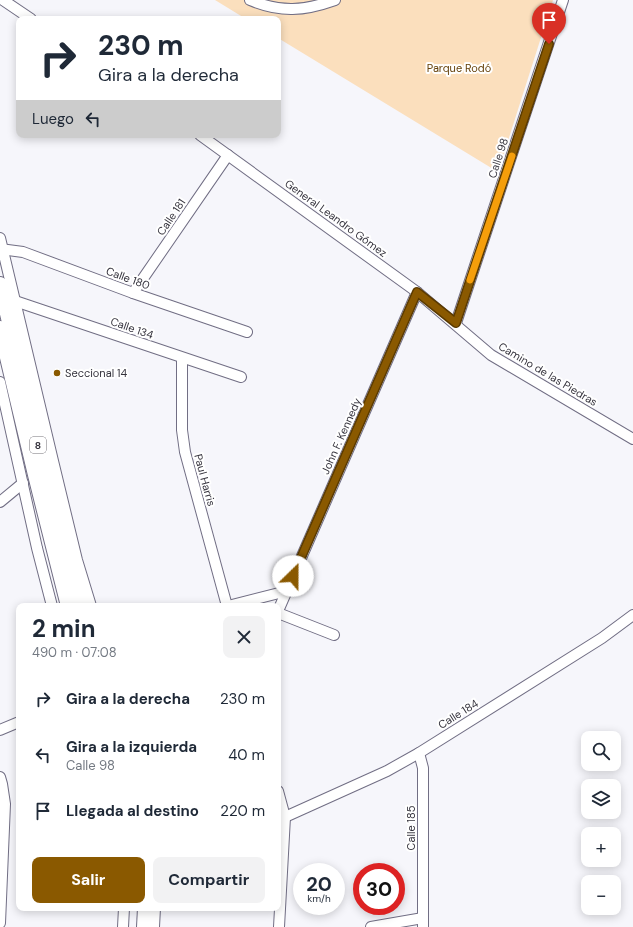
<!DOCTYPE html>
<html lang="es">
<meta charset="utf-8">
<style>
body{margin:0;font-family:"DM Sans",sans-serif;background:#f2f2f3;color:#1f2937;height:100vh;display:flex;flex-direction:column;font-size:15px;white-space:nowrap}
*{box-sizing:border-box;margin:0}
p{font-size:13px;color:#747a83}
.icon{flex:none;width:22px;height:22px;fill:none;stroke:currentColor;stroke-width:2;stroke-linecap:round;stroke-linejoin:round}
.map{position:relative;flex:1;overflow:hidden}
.side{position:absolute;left:16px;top:603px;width:265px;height:308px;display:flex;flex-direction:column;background:#fff;border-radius:8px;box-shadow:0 2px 10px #0003}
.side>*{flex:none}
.guide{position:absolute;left:16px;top:16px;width:265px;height:122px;border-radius:8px;box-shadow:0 2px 10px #0003;background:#fff;color:#1f2937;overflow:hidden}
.controls{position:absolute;left:581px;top:731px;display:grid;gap:8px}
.controls a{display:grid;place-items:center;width:40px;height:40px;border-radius:8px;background:#fff;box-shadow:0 2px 10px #0003;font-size:20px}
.speed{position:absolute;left:293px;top:863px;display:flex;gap:8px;font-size:20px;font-weight:700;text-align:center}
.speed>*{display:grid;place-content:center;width:52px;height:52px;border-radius:50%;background:#fff;box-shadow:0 2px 10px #0003;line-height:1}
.speed small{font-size:10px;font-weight:400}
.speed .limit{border:6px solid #d22;background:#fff;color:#111}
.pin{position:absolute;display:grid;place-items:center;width:34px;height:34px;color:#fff;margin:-41px -17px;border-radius:50% 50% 50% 0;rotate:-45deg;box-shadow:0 0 4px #0007}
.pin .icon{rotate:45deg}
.me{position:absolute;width:44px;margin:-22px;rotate:23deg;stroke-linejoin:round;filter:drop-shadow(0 0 3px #0008)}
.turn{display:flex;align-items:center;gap:14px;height:84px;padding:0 16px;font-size:18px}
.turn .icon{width:52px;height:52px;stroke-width:2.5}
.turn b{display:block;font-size:28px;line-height:34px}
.then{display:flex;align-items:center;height:38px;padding:0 16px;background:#0003;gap:8px;font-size:15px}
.round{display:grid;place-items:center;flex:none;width:42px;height:42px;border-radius:8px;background:#f2f2f3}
.head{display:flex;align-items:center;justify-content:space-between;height:68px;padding:0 16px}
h1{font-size:24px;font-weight:700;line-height:30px}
.action{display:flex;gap:8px;margin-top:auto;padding:8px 16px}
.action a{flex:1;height:46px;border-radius:8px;background:#8a5900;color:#fff;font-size:16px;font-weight:700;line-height:46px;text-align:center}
.action a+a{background:#f2f2f3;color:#1f2937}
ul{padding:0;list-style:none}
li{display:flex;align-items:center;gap:12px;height:56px;padding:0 16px}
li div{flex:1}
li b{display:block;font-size:15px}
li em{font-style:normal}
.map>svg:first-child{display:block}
</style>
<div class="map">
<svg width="633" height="927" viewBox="0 0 633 927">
<rect width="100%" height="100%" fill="#f6f6fb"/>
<polygon fill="#fbdfbd" points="215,0 553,0 498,172 278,38 278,19 246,19"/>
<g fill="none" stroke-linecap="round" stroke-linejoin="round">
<defs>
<g id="minor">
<polyline points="3,0 31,19"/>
<path d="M250,0C281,13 304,11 335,0"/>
<polyline points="200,135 417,292 491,355 633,439"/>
<polyline points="0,238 53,461 77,560 91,606"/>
<polyline points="0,249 23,252 133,293 247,332"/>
<polyline points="133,293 228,155"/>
<polyline points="15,301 241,377"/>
<polyline points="456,323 563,0"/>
<polyline points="182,358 182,430 185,452 227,606"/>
<polyline points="0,382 37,548 52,606"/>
<polyline points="0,502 23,483"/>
<polyline points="228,606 287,591"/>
<polyline points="278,611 417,292"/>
<polyline points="278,613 334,635"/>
<polyline points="0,730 19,722"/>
<polyline points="419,753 423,768 423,927"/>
<polyline points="0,777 2,784 5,804 0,923"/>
<polyline points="278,791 285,817 279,927"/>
<polyline points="285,817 387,771 419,753 602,638 633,615"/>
<polyline points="123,927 124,908"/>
<polyline points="154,927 155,908"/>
<polyline points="371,927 423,918"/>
</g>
<g id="highway">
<polyline points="0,284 44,471 80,606"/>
<polyline points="0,328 35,475 68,606"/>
<polyline points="144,927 145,908"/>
</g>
</defs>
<use href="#minor" stroke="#716e84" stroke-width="12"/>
<use href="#highway" stroke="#716e84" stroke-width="16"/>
<use href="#minor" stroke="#fff" stroke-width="10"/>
<use href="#highway" stroke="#fff" stroke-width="14"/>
</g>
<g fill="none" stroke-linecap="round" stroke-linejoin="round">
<defs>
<polyline id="route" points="293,576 417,292 456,323 549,44"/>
</defs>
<use href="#route" stroke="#5a3a00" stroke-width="10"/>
<use href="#route" stroke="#8a5900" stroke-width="7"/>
<polyline stroke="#f59e0b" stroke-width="7" points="470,280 512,156"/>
</g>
<circle fill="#8a5900" stroke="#fff" stroke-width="1.5" cx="57" cy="373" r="4"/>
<g text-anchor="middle" stroke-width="4" stroke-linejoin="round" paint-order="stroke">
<rect fill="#fff" stroke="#727077" stroke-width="1" x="30" y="437" width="16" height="16" rx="3"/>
<g font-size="10" font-weight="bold" fill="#35333d">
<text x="38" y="449">8</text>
</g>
<g font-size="11" fill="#65410a" stroke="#fff">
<text x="459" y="72">Parque Rodó</text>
</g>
<g font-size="11" fill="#35333d" stroke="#fff">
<text transform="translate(498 158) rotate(-72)" y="4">Calle 98</text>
<text transform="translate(171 217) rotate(-56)" y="4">Calle 181</text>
<text transform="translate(336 218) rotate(36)" y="4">General Leandro Gómez</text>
<text transform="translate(128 278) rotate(20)" y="4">Calle 180</text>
<text transform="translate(132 328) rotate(19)" y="4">Calle 134</text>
<text transform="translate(548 374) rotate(31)" y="4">Camino de las Piedras</text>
<text transform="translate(341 436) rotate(-66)" y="4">John F. Kennedy</text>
<text transform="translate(205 480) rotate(75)" y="4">Paul Harris</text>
<text transform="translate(458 714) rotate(-32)" y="4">Calle 184</text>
<text transform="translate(411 828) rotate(-90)" y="4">Calle 185</text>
</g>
<g font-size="11" fill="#35333d" stroke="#fff" text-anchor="start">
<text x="65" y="377">Seccional 14</text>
</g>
</g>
</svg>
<div class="controls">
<a><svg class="icon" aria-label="search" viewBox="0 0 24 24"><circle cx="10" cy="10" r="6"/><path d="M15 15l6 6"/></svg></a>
<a><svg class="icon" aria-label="layers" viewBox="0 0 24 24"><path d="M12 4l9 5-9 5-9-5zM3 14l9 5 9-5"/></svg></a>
<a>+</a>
<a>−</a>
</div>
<div class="speed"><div>20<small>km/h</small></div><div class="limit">30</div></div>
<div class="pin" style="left:549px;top:44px;background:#d93025"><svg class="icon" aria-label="arrive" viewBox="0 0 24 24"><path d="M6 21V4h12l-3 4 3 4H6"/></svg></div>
<svg class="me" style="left:293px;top:576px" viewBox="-20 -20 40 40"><circle r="19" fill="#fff"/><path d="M0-13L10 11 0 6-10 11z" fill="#8a5900"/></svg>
<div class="guide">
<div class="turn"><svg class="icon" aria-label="right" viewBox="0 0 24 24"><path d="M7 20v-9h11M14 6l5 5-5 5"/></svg><div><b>230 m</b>Gira a la derecha</div></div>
<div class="then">Luego<svg class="icon" aria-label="left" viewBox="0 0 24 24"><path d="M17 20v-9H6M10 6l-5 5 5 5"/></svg></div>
</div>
<section class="side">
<div class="head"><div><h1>2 min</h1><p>490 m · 07:08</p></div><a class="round"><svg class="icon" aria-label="close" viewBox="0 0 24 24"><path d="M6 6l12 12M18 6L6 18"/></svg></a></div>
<ul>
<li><svg class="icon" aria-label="right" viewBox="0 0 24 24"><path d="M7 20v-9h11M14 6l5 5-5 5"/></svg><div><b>Gira a la derecha</b></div><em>230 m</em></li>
<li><svg class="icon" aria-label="left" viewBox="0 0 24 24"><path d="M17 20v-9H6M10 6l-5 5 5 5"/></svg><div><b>Gira a la izquierda</b><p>Calle 98</p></div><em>40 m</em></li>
<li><svg class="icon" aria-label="arrive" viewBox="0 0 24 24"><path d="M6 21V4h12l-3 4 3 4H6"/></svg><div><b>Llegada al destino</b></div><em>220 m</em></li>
</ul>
<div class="action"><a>Salir</a><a>Compartir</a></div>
</section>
</div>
